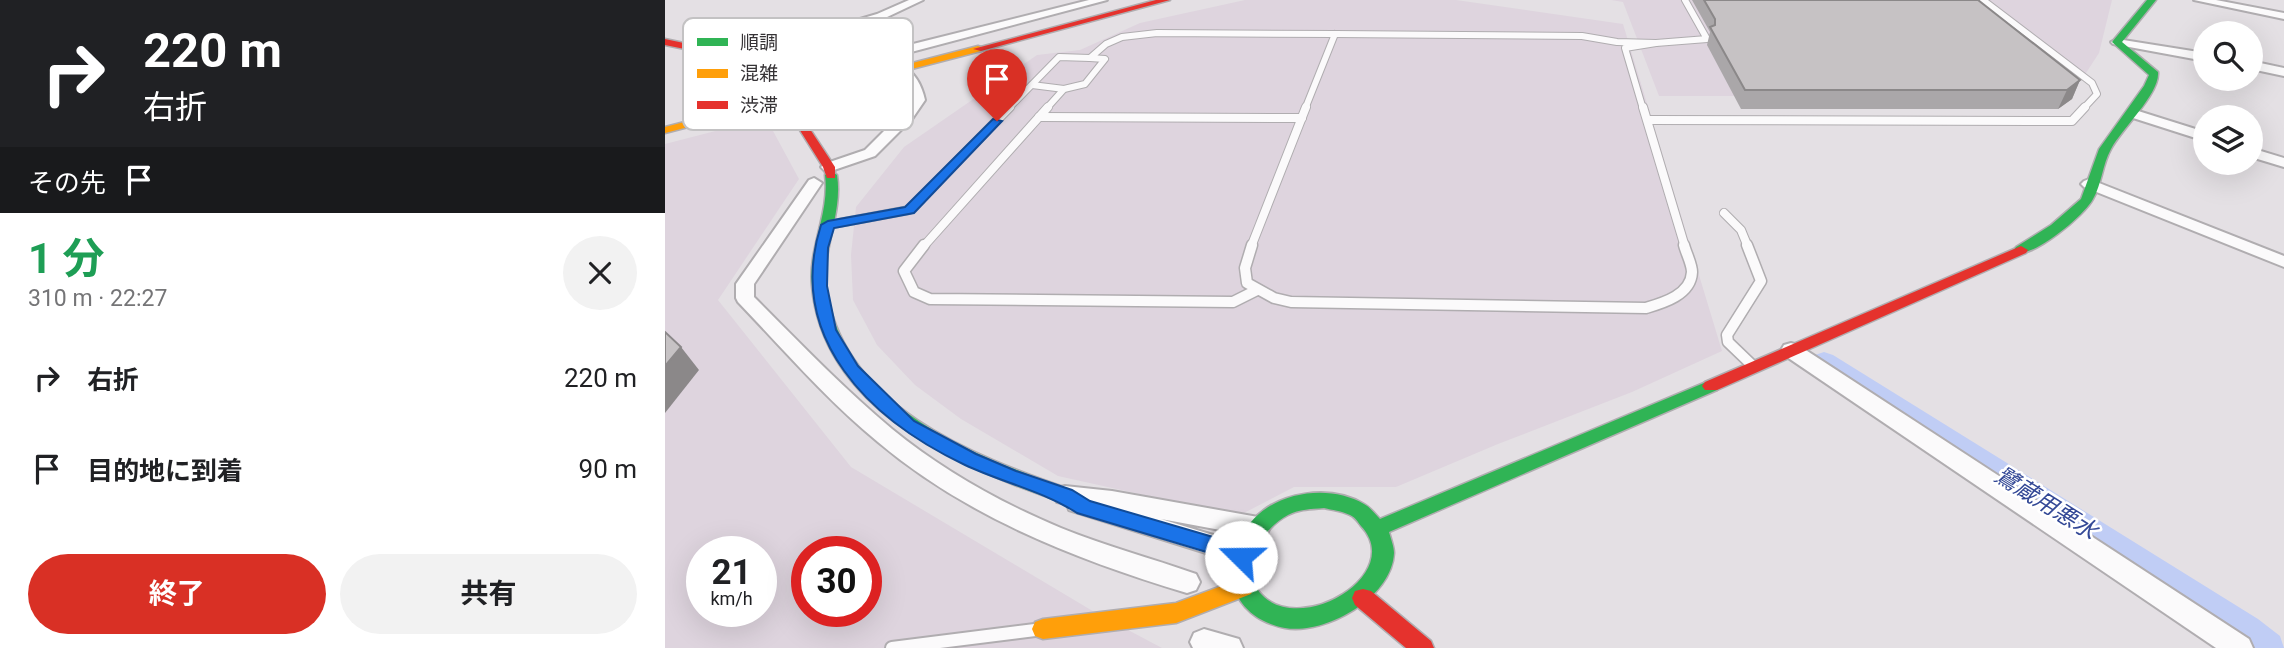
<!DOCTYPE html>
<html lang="ja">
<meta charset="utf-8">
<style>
body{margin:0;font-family:Roboto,"Noto Sans JP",sans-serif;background:#f2f2f2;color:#202124;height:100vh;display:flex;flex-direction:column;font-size:26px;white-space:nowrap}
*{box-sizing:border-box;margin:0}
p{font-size:23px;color:#757577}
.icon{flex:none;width:38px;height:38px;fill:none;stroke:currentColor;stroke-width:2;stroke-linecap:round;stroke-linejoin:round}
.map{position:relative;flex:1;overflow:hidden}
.side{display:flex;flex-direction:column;background:#fff;width:665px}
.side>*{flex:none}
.top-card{background:#202124;color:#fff;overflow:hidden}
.buttons{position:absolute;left:1528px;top:21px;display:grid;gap:14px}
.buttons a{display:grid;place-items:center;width:70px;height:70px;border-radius:50%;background:#fff;box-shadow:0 7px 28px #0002;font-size:35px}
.speed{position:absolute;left:21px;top:536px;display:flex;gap:14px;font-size:35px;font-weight:700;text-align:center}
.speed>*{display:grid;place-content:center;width:91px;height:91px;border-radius:50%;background:#fff;box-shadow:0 7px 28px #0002;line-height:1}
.speed small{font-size:18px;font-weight:400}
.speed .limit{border:10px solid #d22;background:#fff;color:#111}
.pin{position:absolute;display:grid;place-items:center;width:60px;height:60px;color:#fff;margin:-72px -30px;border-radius:50% 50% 50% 0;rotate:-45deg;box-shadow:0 0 7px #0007}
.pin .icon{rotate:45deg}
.me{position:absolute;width:77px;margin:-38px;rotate:292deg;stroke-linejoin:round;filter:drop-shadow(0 0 5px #0008)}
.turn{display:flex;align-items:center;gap:24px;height:147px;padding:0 28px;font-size:32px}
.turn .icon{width:91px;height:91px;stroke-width:2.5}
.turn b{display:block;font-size:49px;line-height:60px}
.then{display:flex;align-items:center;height:66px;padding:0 28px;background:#0003;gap:14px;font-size:26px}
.round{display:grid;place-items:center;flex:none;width:74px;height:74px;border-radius:37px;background:#f2f2f2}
.overview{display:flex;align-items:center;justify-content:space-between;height:119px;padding:0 28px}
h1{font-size:42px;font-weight:700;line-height:52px;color:#1e9e55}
.action{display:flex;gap:14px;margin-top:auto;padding:14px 28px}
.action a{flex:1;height:80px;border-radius:42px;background:#d93025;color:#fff;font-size:28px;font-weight:700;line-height:80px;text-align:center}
.action a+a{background:#f2f2f2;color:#202124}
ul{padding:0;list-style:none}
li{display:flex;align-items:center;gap:21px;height:91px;padding:0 28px}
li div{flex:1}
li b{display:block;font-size:26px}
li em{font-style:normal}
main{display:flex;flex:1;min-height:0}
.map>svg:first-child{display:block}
</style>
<main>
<section class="side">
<div class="top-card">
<div class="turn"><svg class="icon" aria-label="right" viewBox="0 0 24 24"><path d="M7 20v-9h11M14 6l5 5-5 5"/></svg><div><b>220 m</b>右折</div></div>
<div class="then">その先<svg class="icon" aria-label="arrive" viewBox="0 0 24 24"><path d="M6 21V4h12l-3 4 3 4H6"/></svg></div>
</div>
<div class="overview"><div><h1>1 分</h1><p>310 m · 22:27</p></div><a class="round"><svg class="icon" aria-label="close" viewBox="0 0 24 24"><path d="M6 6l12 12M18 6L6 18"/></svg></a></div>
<ul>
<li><svg class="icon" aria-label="right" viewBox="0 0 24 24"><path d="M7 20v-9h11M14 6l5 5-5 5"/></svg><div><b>右折</b></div><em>220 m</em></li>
<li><svg class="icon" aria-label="arrive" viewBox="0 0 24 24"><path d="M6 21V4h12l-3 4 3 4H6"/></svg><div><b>目的地に到着</b></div><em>90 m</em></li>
</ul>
<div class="action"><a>終了</a><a>共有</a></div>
</section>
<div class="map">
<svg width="1619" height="648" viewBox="0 0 1619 648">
<rect width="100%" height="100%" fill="#e4e0e4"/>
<g fill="#ded4de" fill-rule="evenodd">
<polygon points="580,0 791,0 958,24 1057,351 967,392 833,444 731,487 629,487 579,513 560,513 393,476 296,419 250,385 212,345 188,300 186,255 191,207 239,147 372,55 415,50 475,23"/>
<polygon points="946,0 1447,0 1434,53 1421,73 1380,96 994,96 958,2"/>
<path d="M101,118L134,179L53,300L186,467L431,613L497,648H0V144ZM37,551H96V611H37ZM142,551H201V611H142Z"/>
</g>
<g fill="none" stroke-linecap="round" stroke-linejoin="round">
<polygon fill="#c0cdf5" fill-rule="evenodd" points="1159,352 1168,355 1593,619 1615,636 1619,648 1576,648 1150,367 1146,361 1150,355"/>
<defs>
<g id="lane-far3">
<polyline points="1318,0 1427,83 1432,94 1418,109"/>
<polyline points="670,34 917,36 952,42 991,43 960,48 978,109"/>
<polyline points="991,43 1042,39 1020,0"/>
<polyline points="367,85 399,89"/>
<polyline points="343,109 394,57 425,58"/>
<polyline points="381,109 399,89 420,84 440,59 425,58 441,44 457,37 492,33 670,34"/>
<polyline points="640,109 670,34"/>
</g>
<g id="lane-far2">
<polyline points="978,107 1020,247"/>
<polyline points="374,117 637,118"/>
<polyline points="983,120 1407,121 1420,107"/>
<polyline points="1059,213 1076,230 1083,247"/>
<polyline points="163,225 244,210 345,107"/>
<polyline points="258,247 383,107"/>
<polyline points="586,247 641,107"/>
</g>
<g id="lane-far1">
<polyline points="259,245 239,271 249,292 265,299 568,302 592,290"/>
<path d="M587,245L580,268L582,283L609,298L626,302L981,308C998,303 1026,295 1027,272C1027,264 1021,253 1019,245"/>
<polyline points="1082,245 1096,281 1062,335 1063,342 1088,366"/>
</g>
<polyline id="lane" points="227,648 370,630"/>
<g id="street">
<polygon points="244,0 258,0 220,18 196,25 191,37 208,52 216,52 424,0 442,0 216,60 201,59 197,55 193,59 197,64 191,68 180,59 183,55 167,44 173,40 190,48 179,38 185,28 72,61 66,57 212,14"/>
<polygon points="1529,0 1551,0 1619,13 1619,19"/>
<polygon points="1452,39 1540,53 1540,61 1448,44 1446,42"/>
<polygon points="1586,61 1619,68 1619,76 1586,69"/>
<path d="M237,66C250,72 257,86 260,100L247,119L210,156L169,170H159L156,167L159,164L200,150L237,113L246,100L245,87L231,70Z"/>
<polygon points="1470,110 1540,132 1540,141 1465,117 1465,111"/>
<polygon points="1586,148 1619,158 1619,167 1586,157"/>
<path d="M149,178L157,183L89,284V297C134,342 178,388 227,429C277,470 336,503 396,528C440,546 486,558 531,574L535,582L531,590L522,593C412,560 302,517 213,442C162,400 119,350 73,302L71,298V284L144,180Z"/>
<polygon points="1424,179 1619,256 1619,267 1419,187 1416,184 1419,181"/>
<polygon points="1126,343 1133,345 1584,639 1588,648 1551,648 1119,355 1116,350 1119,345"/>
<polygon points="400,486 447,491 593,517 602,520 605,527 602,534 593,537 496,519 574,543 585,549 589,557 585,565 576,568 557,558 404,510 402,504 392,502 388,495 392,488"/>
<polygon points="539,629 574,639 578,648 528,648 525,642 529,633"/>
</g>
<g id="fast">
<path d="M1482,0H1491L1457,42L1493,72C1495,94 1457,128 1446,149C1437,165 1437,184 1428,199C1419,216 1369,257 1351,253L1349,250L1351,247L1386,225L1416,199L1434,149L1479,86L1484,75L1447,42Z"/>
<path d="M166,171L172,175C178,213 157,248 161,286C176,406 308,456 407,490L410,495L407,500L400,503C297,469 158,411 147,286C143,248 165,213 160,175Z"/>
<path d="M1046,380L1052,382L1055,386L1052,390L724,532C726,539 729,547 729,553C727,598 660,635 620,628C563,617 552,563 586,522C612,491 665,484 699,504C705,507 710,514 715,519ZM659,508C667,510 677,511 685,515C690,517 693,522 696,526C741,574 637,636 597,595C572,570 597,528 623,515C634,509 647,509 659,508Z"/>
</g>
<g id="slow">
<polygon points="313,46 316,47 316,51 0,133 0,127"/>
<polygon points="578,578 586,580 589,587 586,594 511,623 378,639 370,636 367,629 370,622 378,619 511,603"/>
</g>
<g id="jam">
<polygon points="491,0 505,0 316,51 308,49"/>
<polygon points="0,39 75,55 139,120 170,167 170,178 162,178 158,167 131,124 69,59 0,45"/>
<polygon points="1356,246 1363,250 1361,253 1052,390 1040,390 1037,386 1040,382"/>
<polygon points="698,589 706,591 766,641 769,648 741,648 690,605 687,598 690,591"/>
</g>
</defs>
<use href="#lane-far3" stroke="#b0adb0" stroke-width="8"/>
<use href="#lane-far2" stroke="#b0adb0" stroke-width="10"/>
<use href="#lane-far1" stroke="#b0adb0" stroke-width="13"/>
<use href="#lane" stroke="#b0adb0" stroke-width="16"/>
<use href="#street" stroke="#b0adb0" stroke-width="4"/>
<use href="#fast" stroke="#b0adb0" stroke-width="3"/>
<use href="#slow" stroke="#b0adb0" stroke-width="3"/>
<use href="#jam" stroke="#b0adb0" stroke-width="3"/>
<use href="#lane-far3" stroke="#fbfafb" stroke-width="6"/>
<use href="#lane-far2" stroke="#fbfafb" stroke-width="8"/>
<use href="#lane-far1" stroke="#fbfafb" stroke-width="10"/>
<use href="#lane" stroke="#fbfafb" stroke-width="12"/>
<use href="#street" fill="#fbfafb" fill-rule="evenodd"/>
<use href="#fast" fill="#30b455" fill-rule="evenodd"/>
<use href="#slow" fill="#ff9f0a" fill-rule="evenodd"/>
<use href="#jam" fill="#e5322d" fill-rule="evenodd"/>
</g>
<polygon fill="#aaa7a9" points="1027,0 1313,0 1415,80 1407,99 1393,109 1076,109 1042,45 1045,32"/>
<g fill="#8b8889">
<polygon points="1415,80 1407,99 1393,109 1402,90"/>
<polygon points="16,347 34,370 0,413 0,366"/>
</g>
<g fill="#c6c2c4" stroke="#8b8889" stroke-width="2">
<polygon points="1039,0 1313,0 1415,80 1402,90 1080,90 1045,27 1050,25 1050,19"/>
<polygon points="0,332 16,347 0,366"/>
</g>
<path fill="#1a73e8" stroke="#114b97" stroke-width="2" d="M328,119L337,121L249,213L169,228L163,248L162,286L171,330L193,366L249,421L311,454L351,471L407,490L425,501L572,544L584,551L587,557L584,564L576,566L558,557L412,513C378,491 336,482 300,465C205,420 120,338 156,225L163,221L240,207Z"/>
<g text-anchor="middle" stroke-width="5" stroke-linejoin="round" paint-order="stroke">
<g font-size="23" font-style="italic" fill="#334896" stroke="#fff">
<text transform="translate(1381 503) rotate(32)" y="8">鷺蔵用悪水</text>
</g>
</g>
<rect x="18" y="18" width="230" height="112" rx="10" fill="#fff" stroke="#c3c2c3" stroke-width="2"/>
<rect x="32" y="38" width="31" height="8" fill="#30b455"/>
<rect x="32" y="69" width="31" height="9" fill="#ff9f0a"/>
<rect x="32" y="101" width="31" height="8" fill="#e5322d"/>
<g font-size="19" fill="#363336">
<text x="75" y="49">順調</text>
<text x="75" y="80">混雑</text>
<text x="75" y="112">渋滞</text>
</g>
</svg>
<div class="buttons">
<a><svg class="icon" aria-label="search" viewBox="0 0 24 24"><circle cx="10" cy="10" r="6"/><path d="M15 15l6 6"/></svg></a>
<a><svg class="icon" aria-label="layers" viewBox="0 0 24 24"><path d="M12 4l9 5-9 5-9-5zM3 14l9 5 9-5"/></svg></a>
</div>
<div class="speed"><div>21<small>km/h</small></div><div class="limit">30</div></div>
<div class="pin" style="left:332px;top:121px;background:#d93025"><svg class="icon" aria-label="arrive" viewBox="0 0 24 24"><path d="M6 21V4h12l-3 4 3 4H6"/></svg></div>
<svg class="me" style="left:576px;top:557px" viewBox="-20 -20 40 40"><circle r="19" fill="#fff"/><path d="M0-13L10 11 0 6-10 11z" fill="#1a73e8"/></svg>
</div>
</main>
